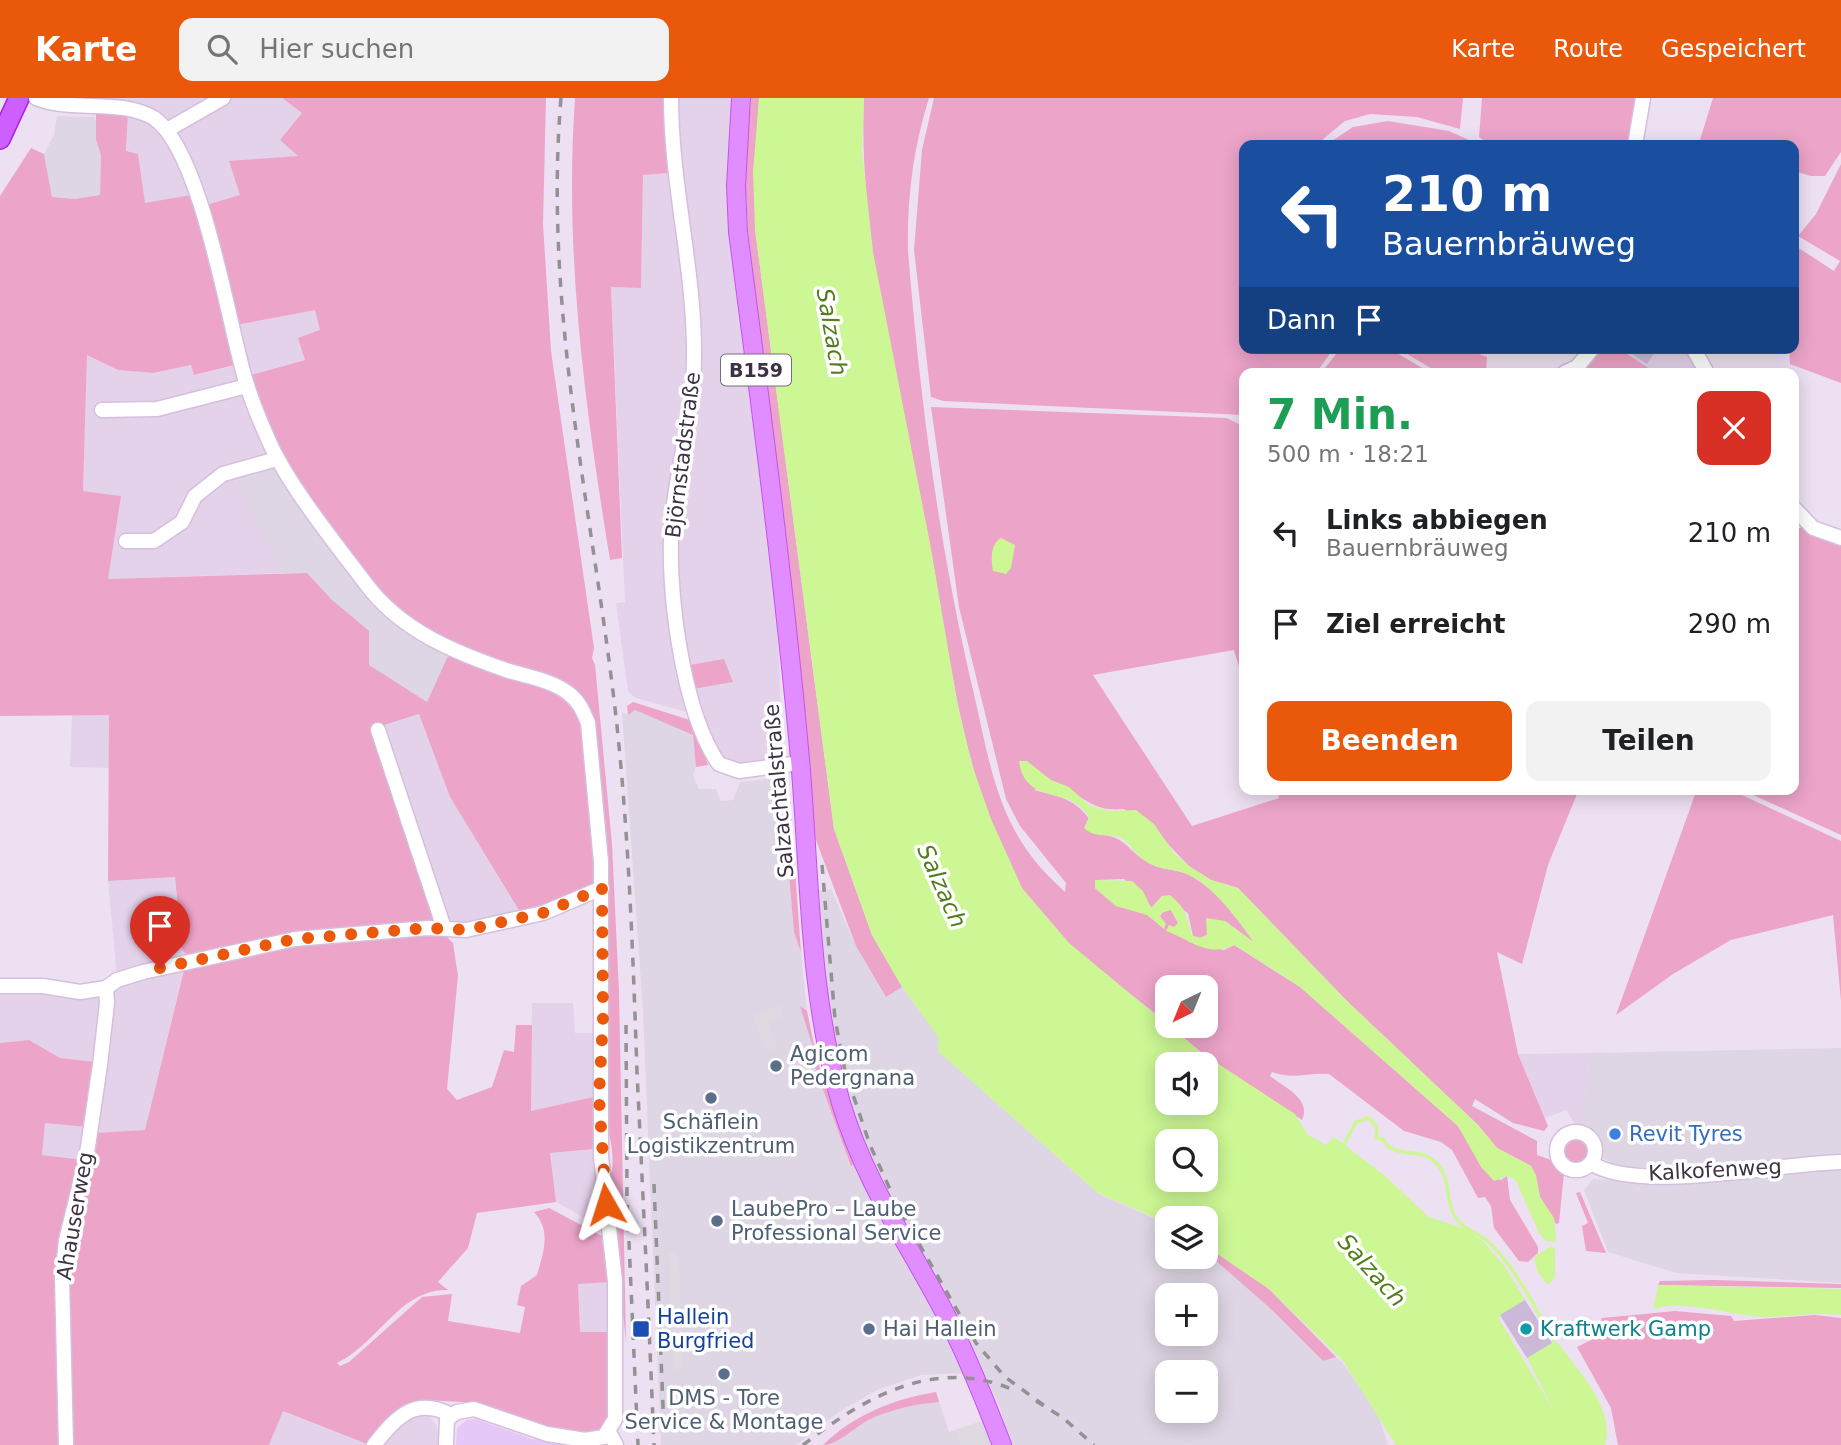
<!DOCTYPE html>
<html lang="de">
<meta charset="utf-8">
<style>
body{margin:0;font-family:"DejaVu Sans",sans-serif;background:#f2f2f2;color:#202124;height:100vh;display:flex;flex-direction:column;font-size:26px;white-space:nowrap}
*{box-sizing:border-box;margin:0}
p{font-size:23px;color:#757577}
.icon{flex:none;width:38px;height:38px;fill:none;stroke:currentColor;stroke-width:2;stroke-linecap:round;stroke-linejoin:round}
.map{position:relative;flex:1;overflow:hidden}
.details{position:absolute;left:1239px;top:270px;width:560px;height:427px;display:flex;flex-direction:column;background:#fff;border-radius:14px;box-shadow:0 4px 18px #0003}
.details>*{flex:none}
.guide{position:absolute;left:1239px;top:42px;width:560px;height:214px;border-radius:14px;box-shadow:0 4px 18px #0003;background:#1a4fa0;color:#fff;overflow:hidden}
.needle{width:46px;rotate:223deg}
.fabs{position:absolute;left:1155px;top:877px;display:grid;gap:14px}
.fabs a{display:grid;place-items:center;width:63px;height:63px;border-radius:14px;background:#fff;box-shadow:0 4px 18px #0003;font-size:35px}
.pin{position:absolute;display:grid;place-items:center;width:60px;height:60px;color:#fff;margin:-72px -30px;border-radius:50% 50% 50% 0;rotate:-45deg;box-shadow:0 0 7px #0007}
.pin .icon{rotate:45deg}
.me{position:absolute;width:77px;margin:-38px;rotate:354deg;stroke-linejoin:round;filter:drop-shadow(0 0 5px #0008)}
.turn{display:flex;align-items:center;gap:24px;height:147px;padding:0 28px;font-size:32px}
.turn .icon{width:91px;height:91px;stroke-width:2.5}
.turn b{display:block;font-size:49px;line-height:60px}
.then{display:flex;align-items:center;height:66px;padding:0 28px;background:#0003;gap:14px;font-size:26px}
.round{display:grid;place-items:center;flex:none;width:74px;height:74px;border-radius:14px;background:#f2f2f2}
.headline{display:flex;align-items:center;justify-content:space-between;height:119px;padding:0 28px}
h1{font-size:42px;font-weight:700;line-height:52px;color:#1e9e55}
.primary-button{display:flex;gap:14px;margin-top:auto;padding:14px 28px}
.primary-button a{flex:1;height:80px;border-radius:14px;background:#ea580c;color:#fff;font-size:28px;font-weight:700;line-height:80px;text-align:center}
.primary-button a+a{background:#f2f2f2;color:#202124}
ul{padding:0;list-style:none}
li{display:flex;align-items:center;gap:21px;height:91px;padding:0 28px}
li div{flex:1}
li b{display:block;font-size:26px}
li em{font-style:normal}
header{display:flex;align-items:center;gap:42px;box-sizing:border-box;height:98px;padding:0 35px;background:#ea580c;color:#fff}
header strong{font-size:33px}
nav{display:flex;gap:38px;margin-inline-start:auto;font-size:24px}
.search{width:490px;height:63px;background:#f2f2f2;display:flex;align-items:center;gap:18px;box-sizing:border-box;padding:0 24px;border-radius:14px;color:#757577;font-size:26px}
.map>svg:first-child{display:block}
</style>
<header>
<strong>Karte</strong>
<div class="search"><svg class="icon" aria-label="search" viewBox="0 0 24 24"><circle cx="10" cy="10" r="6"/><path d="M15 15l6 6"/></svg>Hier suchen</div>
<nav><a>Karte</a><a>Route</a><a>Gespeichert</a></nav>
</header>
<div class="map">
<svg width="1841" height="1347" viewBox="0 0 1841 1347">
<rect width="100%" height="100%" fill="#eee0f3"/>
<g fill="#e4d2eb">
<polygon points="111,0 282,0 302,15 299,58 229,64 241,97 206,107 191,97 145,106 138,56 126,54 128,15"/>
<polygon points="667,0 732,0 728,60 730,109 777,507 782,641 780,653 765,662 728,665 719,660 690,615 636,600 628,594 616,505 625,504 611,189 641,190 643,76 668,75"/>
<polygon points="315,211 320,232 305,262 251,277 277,369 235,383 284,475 107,481 120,398 83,393 87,256 118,272 153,275 191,267 195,277 246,265 236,227"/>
<polygon points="1618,250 1690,250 1705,275 1656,275"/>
<polygon points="419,616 450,699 520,814 454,826 448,823 439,808 411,707 407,708 380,629"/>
<polygon points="72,617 109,617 109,670 70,669"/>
<polygon points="175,779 182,851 187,858 145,1032 95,1035 84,1062 42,1057 45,1024 60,960 29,942 0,945 0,884 78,891 102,888 117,878 108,783"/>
<polygon points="532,905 573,905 575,935 596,935 593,999 531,1013"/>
<polygon points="1591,955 1580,1028 1575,1026 1566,1012 1545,1020 1518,956"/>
<polygon points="595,1051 601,1120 594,1125 556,1104 550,1055"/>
<polygon points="610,1184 612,1234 580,1234 578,1185"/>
<polygon points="283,1313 366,1346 395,1313 426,1314 437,1328 440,1347 269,1347"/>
</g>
<polygon fill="#e5c8f8" points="476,1321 532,1341 566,1347 456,1347 457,1330 466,1322"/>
<g fill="#ded6e4" fill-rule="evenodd">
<polygon points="57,18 95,19 101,57 100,97 75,101 52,99 44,56 54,37"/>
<polygon points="277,369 338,459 452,557 447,560 427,604 368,567 332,502 307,475 284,475 235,383"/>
<polygon points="635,612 693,637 696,669 693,677 699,691 716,691 721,703 733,702 740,684 775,680 781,686 794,834 801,855 807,913 817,962 834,1016 859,1078 938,1221 962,1275 921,1277 877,1292 840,1313 796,1347 661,1347 643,914 622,614 628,617"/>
<path d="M831,791L856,848L886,899L902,889L940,940L938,953L1099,1096L1167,1126V1158H1206V1154L1272,1212L1323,1263L1336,1259L1342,1264L1378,1316L1388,1347H1011L1000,1311L968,1239L894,1112L871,1065L852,1010L837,954L824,863L819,792ZM1167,1197H1206V1236H1167ZM1167,1274H1206V1312H1167Z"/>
<polygon points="1841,950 1841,1058 1737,1069 1623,1069 1604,1061 1590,1032 1580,1028 1591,955"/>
<polygon points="1803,1073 1841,1073 1841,1185 1676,1175 1608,1154 1584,1092 1593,1081 1654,1084"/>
<polygon points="936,1294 949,1334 980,1324 983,1325 991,1347 823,1347 841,1331 877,1311"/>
</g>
<g fill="#eca4c9">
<path d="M282,0H546L543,126L551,253L594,550L592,560L595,567L612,746L619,894L626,1244L609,1081C616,1069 612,1039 605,1026L590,612L500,565L443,540L397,511L376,489L293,374L260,309L251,277L305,262L298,240L320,232L315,212L236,227L206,107L240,97L229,63L298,58L280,42L302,15Z"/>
<path d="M575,0H667L669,75L643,77L641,190L611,189L622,460L610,462C585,308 564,156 575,0Z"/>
<polygon points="751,0 759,0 755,131 834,731 872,837 902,889 886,899 856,848 814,737 811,674 784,433 748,133 745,74"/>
<path d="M864,0H929C913,51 907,100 908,153C920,301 939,448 973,592C984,638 991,687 1013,729C1026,755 1044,775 1065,794L1066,785L1020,728L1006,701L959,509L931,309L1227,320L1244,329V586L1234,552L1093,577L1192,728L1279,700L1277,691H1579L1548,767L1522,866L1497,854L1518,956L1548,1028L1544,1033L1513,1025L1475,1001L1472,1008L1537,1043V1057L1551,1062L1564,1075L1559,1125L1556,1126L1540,1099L1531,1068L1497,1050L1478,1027L1347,903L1238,790L1211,782L1189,768L1165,743L1124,711C1090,715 1080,694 1051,682L1034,692C1071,701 1081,704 1099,737C1123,737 1126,750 1144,762C1159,773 1175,770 1189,777C1218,792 1237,821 1256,847L1225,823L1208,833L1207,837L1200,840L1193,838L1188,815L1162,798L1152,810L1124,781L1095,782V790L1116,808L1160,818L1165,811L1171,812L1178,825L1173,835L1181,836L1189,844L1224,852L1234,847L1300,889L1458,1028L1491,1080L1501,1082L1507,1078L1510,1102L1538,1149V1155L1528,1164L1519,1163L1494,1130L1491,1108L1485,1099L1478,1100L1452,1052L1441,1044L1404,1033L1329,976C1309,974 1293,982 1272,974L1270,978C1284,989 1312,1001 1302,1022L1203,956L1170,928H1206V889H1167V925C1118,884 1053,846 1021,789C958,676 950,546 925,422C898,284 858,142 864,0Z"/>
<polygon points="934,0 1463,0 1460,31 1417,19 1370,16 1345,23 1316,47 1244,47 1244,250 1334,250 1316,275 1244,275 1244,317 943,303 931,299 914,152 922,52"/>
<polygon points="1482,0 1640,0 1632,47 1490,47 1479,39"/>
<polygon points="1713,0 1841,0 1841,54 1825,78 1811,78 1794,73 1794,47 1699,45"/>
<path d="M96,11L128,15L126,53L138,56L145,105L191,97L235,267L194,277L191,267L153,275L118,272L87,257L83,393L121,398L108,481L307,475L332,502L369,533V567L427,604L447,560L452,557C498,573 570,580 583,634C589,658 585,685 588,709C591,735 602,763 592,788L544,809L520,814L450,699L419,616L375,630L440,825L187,858L182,851L175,779L108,783L109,617L0,618V98L31,50L44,56L52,99L75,101L100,97L101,57L96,41Z"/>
<polygon points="1388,23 1449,33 1480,47 1326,47 1353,29"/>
<polygon points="1841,66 1841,285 1790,266 1789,250 1794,250 1794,147 1834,173 1840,163 1798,138 1816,116"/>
<polygon points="1341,250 1388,250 1431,275 1321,275"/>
<polygon points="1397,250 1462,250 1487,259 1486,275 1439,275"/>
<polygon points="1597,250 1618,250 1656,275 1578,275"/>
<polygon points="1805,428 1841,443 1841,737 1740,691 1794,691 1794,432"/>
<polygon points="724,561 733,584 693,591 690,567"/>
<polygon points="633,604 693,623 708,667 696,669 693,637 635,612 628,617 627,608"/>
<polygon points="775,680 783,683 790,701 801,855 794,834 781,686"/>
<polygon points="1697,691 1729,691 1841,743 1841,903 1833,817 1731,842 1673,876 1616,917"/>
<path d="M443,835L453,845L458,878L447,991L457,1002L492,989L504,952L514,954L516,927H532L531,1013L593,999L595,1051L550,1055L556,1104L477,1115L468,1150L438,1184L448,1192C399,1191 380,1244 337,1265L340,1268L349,1264L422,1199L452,1196L448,1223L520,1235L525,1209L517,1207L521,1188L537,1177C543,1155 552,1133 534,1114L549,1110L604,1139L610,1184L578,1186L580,1234H612L611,1315L605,1327L593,1335L523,1325L481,1305L425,1302L395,1313L367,1346L283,1313L269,1347H69L68,1156L95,1035L145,1032L185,868L293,844Z"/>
<polygon points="800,908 807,913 817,962 854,1066 851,1068 813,964 817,962"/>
<polygon points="29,942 60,960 94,964 88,1029 45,1025 42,1057 84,1062 63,1148 64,1347 0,1347 0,945"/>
<circle cx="1575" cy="1052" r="14"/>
<polygon points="1580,1094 1606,1155 1586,1153 1582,1128 1588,1125 1576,1095"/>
<polygon points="1206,1148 1269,1191 1336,1259 1323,1263 1272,1212 1206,1154"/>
<polygon points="1714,1182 1841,1186 1841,1190 1658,1187 1660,1183"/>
<polygon points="1675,1213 1731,1218 1734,1223 1815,1217 1841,1220 1841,1347 1618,1347 1611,1310 1577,1249 1593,1241 1602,1220"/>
<path d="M936,1294L939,1304C916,1306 892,1311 870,1321C856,1328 838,1347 823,1347C854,1317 893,1301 936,1294Z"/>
</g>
<g fill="#dfdae2">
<polygon points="779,907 783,919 767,925 777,950 767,954 753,918"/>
<polygon points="669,1154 675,1154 679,1165 683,1272 674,1272"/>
<polygon points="979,1324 987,1347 961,1347 955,1332"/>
</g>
<g fill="#ccf794" fill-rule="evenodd">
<path d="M759,0H864L862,52L873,154L931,451L958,609L972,667L991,721L1022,790L1069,845L1203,956L1295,1016L1308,1037L1326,1047L1334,1039L1384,1077L1429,1119L1466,1131L1483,1143L1505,1169L1525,1202L1498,1219L1554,1313L1527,1260L1552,1245L1555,1248L1559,1246C1578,1273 1616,1311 1605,1347H1396L1343,1263L1269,1191L1206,1148V1120H1167V1125L1098,1095L938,953L939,940L901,887L872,837L834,731L755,131L753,74ZM1167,966H1206V1004H1167ZM1167,1043H1206V1082H1167Z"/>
<path d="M1001,440L1015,447L1011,470L1006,476L993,473C991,462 990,446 1001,440Z"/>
<path d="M1019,663H1027L1051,682L1069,689L1090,708L1111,713L1136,712L1154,726L1174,755L1189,768L1211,782L1238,790L1347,903L1478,1027L1497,1050L1531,1068L1536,1077L1540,1099L1554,1120L1556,1144L1546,1143L1539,1135L1515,1081L1507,1078L1494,1083L1481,1069L1458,1028L1300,889L1235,847C1207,860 1191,842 1166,833L1169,827L1174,829L1178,825L1171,812L1161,815L1160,818L1166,826L1164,831L1147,817L1116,808L1095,790V782L1132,783L1143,793L1151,810L1162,798L1170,797C1190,814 1184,817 1193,838L1200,840L1207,837L1206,820L1225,823L1254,844C1239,823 1212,786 1187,776C1174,770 1162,773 1147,764C1137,759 1132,748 1124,742C1111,733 1096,742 1084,730L1089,719C1070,686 1025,709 1019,663Z"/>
<polygon points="1551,1148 1555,1151 1555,1179 1548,1187 1537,1173 1534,1159"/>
<path d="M1658,1187L1841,1191V1217C1815,1214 1791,1219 1765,1219C1728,1218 1690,1201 1653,1211Z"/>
</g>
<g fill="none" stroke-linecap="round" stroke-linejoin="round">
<path stroke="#ccf794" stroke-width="3.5" d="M1343,1048L1356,1024L1369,1020L1377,1029L1376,1040L1383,1041C1393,1062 1418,1048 1434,1063C1454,1082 1443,1096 1454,1117C1460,1130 1480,1135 1491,1146C1520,1176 1538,1216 1558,1251"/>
</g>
<g fill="#ccb8d8">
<polygon points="1623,250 1658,250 1647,266"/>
<polygon points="1525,1202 1552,1245 1527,1260 1500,1217"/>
</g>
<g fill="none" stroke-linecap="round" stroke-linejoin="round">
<defs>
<g id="minor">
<path d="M36,0C74,15 119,0 154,20C201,53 227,218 244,277C250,299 259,321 268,341C287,386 336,446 366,486C401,533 456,555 509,573C528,579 551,582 568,595C579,603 583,613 588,625L601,764V1059L615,1183V1321L604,1339L585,1342L547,1336L474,1311L457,1314L447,1321L446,1347"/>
<path d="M671,0C671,87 695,172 694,260C694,315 677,368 672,423C666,486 682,614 719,666L739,673L800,665"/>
<polyline points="167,32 223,0"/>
<polyline points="1635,47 1643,0"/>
<polyline points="1693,250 1707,275"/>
<polyline points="1564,275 1577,269 1593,250"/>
<polyline points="102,312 157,311 247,288"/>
<polyline points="1794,410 1813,430 1841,440"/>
<polyline points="126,443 154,443 182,424 195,398 223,376 277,361"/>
<polyline points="378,632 444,830"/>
<polyline points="0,888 43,888 80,894 106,890 117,882 143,874 295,841 428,830 466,832 543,815 602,790"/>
<circle cx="1576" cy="1053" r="19"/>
<path d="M1591,1065C1637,1096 1782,1065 1841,1064"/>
<polyline points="609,1334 616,1347"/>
<polyline points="66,1347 62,1180 66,1142 86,1062 100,967 107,905 106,890"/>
<path d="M374,1347C396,1319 415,1298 451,1317"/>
</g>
<path id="major" d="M741,0L736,88L738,134C761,309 784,485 800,661C810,774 808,895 841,1005C867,1091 911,1148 950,1225C970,1265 986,1305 1002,1347"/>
<polyline id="highway" points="0,41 19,0"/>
</defs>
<use href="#minor" stroke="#d4bfdd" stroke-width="17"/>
<use href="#major" stroke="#c551f0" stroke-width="20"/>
<use href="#highway" stroke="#a820ed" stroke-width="22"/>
<use href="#minor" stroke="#fff" stroke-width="14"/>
<use href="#major" stroke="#e28dff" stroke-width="18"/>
<use href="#highway" stroke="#ce5fff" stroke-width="19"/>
<g stroke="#929292" stroke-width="3.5" stroke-dasharray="9 9" stroke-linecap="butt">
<path d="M561,0C543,213 594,418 617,628C629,743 633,858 637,974C643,1098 649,1223 654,1347"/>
<polyline points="822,767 835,921 845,973 870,1047 898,1109 976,1245 1005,1279 1045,1308"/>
<polyline points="626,927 627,1099 638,1347"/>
<polyline points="654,1086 664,1333"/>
<polyline points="1036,1303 1062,1319 1094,1347"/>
<path d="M803,1347C865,1299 935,1258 1014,1292"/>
</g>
</g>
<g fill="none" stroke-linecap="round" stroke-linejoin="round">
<polyline stroke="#ea580c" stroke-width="12" stroke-dasharray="0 21.6" points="160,870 295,841 428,830 466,832 543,815 602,790 603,920 599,999 606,1106"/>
</g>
<g fill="#5c6f8a" stroke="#fff" stroke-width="2.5">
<circle cx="776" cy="968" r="7"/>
<circle cx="711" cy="1000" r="7"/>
<circle cx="717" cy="1123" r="7"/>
<circle cx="869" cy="1231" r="7"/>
<circle cx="724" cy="1276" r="7"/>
</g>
<circle fill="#3f7fe0" stroke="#fff" stroke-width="2.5" cx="1615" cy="1036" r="7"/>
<rect fill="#1a4fb4" stroke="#fff" stroke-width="2.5" x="632" y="1222" width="18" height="18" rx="3.5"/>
<circle fill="#0f9aa8" stroke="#fff" stroke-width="2.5" cx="1526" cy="1231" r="7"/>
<g text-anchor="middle" stroke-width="7" stroke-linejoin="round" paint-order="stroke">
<rect fill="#fff" stroke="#776f7c" stroke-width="2" x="721" y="256.5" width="70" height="31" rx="5"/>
<g font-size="19" font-weight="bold" fill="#3d3144">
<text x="756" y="279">B159</text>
</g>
<g font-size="21" fill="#3d3144" stroke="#fff">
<text transform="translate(683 357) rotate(-83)" y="7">Björnstadstraße</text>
<text transform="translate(779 693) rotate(-95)" y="7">Salzachtalstraße</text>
<text transform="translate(1715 1072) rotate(-3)" y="7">Kalkofenweg</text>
<text transform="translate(75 1118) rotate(-80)" y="7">Ahauserweg</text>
</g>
<g font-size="21" fill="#4e5e75" stroke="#fff" text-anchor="start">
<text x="790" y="963">Agicom<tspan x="790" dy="24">Pedergnana</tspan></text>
<text x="711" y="1031" text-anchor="middle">Schäflein<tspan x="711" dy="24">Logistikzentrum</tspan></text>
<text x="731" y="1118">LaubePro – Laube<tspan x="731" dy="24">Professional Service</tspan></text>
<text x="883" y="1238">Hai Hallein</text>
<text x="724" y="1307" text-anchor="middle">DMS - Tore<tspan x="724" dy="24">Service &amp; Montage</tspan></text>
</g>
<g font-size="21" fill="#366cbe" stroke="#fff" text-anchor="start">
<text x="1629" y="1043">Revit Tyres</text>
</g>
<g font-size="21" fill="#164399" stroke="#fff" text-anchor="start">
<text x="657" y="1226">Hallein<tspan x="657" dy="24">Burgfried</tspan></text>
</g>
<g font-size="21" fill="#0d838f" stroke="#fff" text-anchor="start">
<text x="1540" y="1238">Kraftwerk Gamp</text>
</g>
<g font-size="23" font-style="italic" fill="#517e1b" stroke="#fff">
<text transform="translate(832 234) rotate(80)" y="8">Salzach</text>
<text transform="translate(942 788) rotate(66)" y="8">Salzach</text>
<text transform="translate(1372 1172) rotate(48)" y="8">Salzach</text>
</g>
</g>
</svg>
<div class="fabs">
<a><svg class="needle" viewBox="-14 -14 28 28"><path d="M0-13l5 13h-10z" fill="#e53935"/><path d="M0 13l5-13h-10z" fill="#757577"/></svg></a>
<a><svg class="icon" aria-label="sound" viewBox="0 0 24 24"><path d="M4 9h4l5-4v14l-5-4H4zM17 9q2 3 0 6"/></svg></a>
<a><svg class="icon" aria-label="search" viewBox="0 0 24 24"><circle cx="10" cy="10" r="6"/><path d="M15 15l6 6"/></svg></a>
<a><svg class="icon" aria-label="layers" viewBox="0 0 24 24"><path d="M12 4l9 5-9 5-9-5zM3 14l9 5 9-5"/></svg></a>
<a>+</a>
<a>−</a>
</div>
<div class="pin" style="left:160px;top:870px;background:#d93025"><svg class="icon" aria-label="arrive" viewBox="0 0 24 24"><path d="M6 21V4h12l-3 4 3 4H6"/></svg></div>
<svg class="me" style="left:606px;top:1106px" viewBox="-20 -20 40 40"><path d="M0-17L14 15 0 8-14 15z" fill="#ea580c" stroke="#fff" stroke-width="4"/></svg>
<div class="guide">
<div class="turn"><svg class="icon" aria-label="left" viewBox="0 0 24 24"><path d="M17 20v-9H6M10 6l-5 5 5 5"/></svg><div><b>210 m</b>Bauernbräuweg</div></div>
<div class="then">Dann<svg class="icon" aria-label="arrive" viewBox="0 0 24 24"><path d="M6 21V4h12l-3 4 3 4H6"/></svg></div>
</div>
<section class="details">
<div class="headline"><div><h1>7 Min.</h1><p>500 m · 18:21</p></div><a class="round" style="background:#d93025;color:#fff"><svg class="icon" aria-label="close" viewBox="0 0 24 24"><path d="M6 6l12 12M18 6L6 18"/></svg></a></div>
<ul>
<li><svg class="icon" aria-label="left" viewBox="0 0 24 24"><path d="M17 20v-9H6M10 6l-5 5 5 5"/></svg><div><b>Links abbiegen</b><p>Bauernbräuweg</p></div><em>210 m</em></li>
<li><svg class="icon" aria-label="arrive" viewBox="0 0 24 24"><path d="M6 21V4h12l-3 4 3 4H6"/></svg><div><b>Ziel erreicht</b></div><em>290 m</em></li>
</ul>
<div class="primary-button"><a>Beenden</a><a>Teilen</a></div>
</section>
</div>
